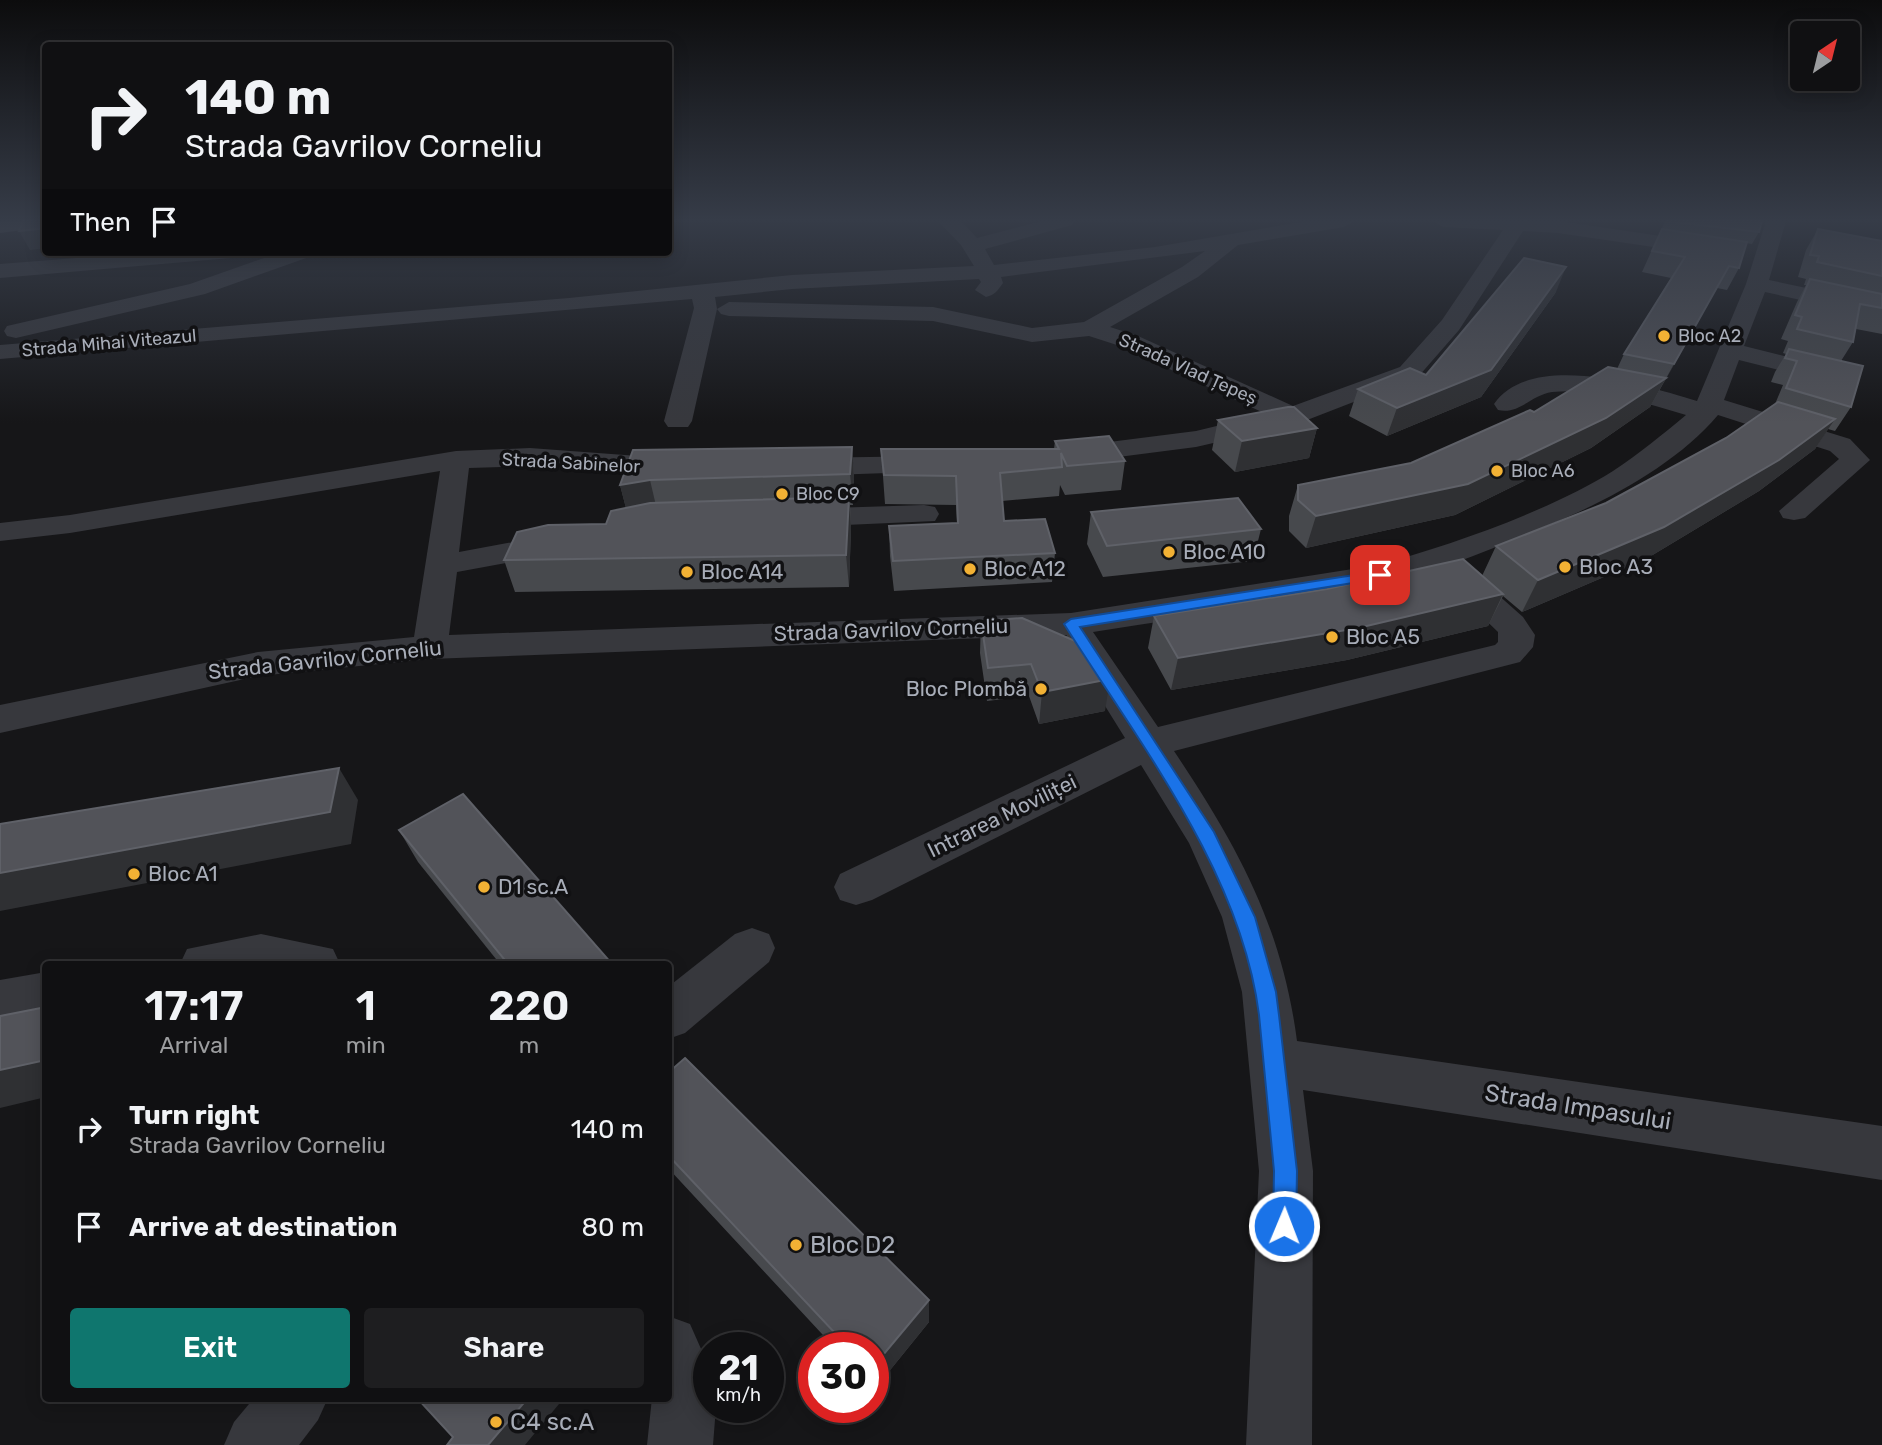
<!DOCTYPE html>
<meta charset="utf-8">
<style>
body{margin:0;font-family:Rubik,sans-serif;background:#1e1e20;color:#f1f3f6;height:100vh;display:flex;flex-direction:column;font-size:26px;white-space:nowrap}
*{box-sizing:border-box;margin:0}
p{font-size:23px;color:#9c9d9f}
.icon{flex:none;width:38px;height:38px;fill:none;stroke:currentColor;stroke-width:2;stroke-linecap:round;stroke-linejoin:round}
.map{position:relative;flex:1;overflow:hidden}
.side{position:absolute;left:42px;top:961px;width:630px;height:441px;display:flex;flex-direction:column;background:#101012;border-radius:7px;box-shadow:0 4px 18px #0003,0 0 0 2px #303032}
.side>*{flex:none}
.guide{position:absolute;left:42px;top:42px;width:630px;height:214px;border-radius:7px;box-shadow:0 4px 18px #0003,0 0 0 2px #303032;background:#101012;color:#f1f3f6;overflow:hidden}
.needle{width:46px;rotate:35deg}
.buttons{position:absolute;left:1790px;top:21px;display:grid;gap:14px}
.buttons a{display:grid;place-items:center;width:70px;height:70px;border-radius:7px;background:#101012;box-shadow:0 4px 18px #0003,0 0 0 2px #303032;font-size:35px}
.speed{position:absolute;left:693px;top:1332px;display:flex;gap:14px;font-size:35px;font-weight:700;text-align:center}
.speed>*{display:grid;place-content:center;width:91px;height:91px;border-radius:50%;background:#101012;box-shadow:0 4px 18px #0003,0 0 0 2px #303032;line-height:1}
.speed small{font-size:18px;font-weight:400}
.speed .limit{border:10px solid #d22;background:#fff;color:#111}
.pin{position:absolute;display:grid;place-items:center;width:60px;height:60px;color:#fff;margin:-30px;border-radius:14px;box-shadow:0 4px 10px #0006}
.me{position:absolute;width:77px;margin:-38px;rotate:1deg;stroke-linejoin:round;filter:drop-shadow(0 0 5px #0008)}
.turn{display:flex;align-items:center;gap:24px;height:147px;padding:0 28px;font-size:32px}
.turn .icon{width:91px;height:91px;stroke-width:2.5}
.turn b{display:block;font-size:49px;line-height:60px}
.then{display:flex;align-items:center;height:66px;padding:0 28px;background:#0003;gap:14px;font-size:26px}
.eta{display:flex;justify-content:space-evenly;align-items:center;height:119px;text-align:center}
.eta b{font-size:42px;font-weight:600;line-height:49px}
.action{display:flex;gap:14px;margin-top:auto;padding:14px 28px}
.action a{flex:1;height:80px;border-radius:7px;background:#0f766e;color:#fff;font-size:28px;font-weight:600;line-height:80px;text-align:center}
.action a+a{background:#1e1e20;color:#f1f3f6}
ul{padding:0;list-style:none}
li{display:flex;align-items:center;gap:21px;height:98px;padding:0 28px}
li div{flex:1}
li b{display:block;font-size:26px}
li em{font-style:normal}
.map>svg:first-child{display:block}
</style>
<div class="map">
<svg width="1882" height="1445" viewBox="0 0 1882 1445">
<rect width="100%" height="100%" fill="#161618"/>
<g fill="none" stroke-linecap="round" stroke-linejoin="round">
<g fill="#37383d" fill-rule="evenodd">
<path d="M938,221H961L977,238L1042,221H1075L1072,225L985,249L994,265L1155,247L1307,221H1354L1344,227L1238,245L1198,277L1110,327L1138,336L1293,406L1400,367L1442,320L1503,230L1443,227L1433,221H1559L1708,243L1719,249L1708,255L1558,233L1523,231L1459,330L1418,377L1302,422L1248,435L1196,447L1064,464L1054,461L1050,455L1054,449L1196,431L1266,414L1120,346L1089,336L1032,342L933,321L729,316L721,314L717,309L692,421L688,427H668L664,421L694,308L692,299L0,359V345L569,298L792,275L974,266L961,245ZM1205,251L1182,267L1084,322L1032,328L933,307L729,302L717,309L715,297L792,289L979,279L981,282L975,290L986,297C995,295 998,290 1003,283L1001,277Z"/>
<path d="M1766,221H1786L1769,280L1882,304V318L1765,292L1744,346L1841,370L1845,375L1841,380L1832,383L1739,360L1724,400L1850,439L1870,460L1805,518L1794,520L1783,518L1779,511L1839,459L1830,451L1718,415C1677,464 1604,503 1546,526C1492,549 1438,572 1381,585C1287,605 1189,616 1093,632L1158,727L1495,645L1498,642V632L1440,576L1445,569L1457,566L1469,569L1523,617L1535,635L1533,647L1520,662L1174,751C1238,847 1282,926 1297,1041L1882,1126V1180L1303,1090L1313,1171L1312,1445H1246L1259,1171L1242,992L1222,917L1189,843L1141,765L872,900L856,905L840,900L834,887L840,874L1125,738L1064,640L1067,635L430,659L258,676L0,733V705L258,652L414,637L440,471L70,533L0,541V523L70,515L456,451L530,448L679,459L689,462L694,468L689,474L679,477L530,466L469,468L459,552L556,534L567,537L572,544L567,551L556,554L457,572L449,635L1071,613L1378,565C1451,545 1549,511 1613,471C1639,454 1663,434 1686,415C1643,402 1598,388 1552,392C1531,395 1519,415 1498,410L1494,404C1531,350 1647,386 1697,401L1746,284Z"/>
<polygon points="153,252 242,252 231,258 0,278 0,264"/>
<polygon points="281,252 312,252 309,257 205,294 16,338 7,336 4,331 7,326 190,284"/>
<polygon points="935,456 945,459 950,465 945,471 802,476 792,473 787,467 792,461 802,458"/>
<polygon points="924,505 935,507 939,514 935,521 800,527 789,525 785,518 789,511 800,509"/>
<polygon points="752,928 769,934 775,948 769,962 685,1033 668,1039 668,987 735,934"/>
<polygon points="261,934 333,949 340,964 180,964 187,949"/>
<polygon points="46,972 46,1015 0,1024 0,980"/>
<polygon points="668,1316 690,1324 709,1367 709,1407 716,1407 713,1445 647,1445 652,1398 668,1398"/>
<polygon points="254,1398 328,1398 318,1420 299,1445 224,1445 234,1422"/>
</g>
<polygon fill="#53555c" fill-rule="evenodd" points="0,221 46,221 46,227 0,233"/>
</g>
<g fill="#47494d">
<polygon points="1665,221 1759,232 1752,244 1746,243 1739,268 1727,290 1717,288 1650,407 1591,448 1455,515 1306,548 1289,531 1289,516 1298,485 1411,463 1534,412 1617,369 1624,354 1671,278 1642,272"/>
<polygon points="1818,229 1882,241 1882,334 1856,329 1853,342 1841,361 1851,407 1835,431 1828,429 1815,449 1759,491 1646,559 1522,612 1503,596 1488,626 1347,660 1171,690 1148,648 1154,616 1482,576 1496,546 1606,503 1726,438 1775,404 1783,385 1771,382 1775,372 1786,354 1783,353 1788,341 1781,339 1797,302 1806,285 1804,285 1806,279 1798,277 1806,250"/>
<polygon points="1556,292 1481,397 1387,436 1349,416 1358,389 1426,375"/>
<polygon points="1218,420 1317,428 1309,458 1235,472 1212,450"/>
<polygon points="1055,441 1125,461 1121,490 1065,495 1060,485 1059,496 1002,501 1004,521 1055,553 1052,582 894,591 890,556 889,526 957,523 956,505 885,504 881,449 1054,449"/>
<polygon points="852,447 854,478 853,505 850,505 851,528 849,587 515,592 504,560 606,524 626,508 620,485 633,450"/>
<polygon points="1091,512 1261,529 1253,561 1103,577 1087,544"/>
<polygon points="981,621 1105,711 1039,724 1029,696 987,701 980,653"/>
<polygon points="399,830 612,964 500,964 418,862"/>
<polygon points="668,1073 929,1300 929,1322 874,1390 873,1348 835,1348 668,1168"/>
</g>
<g fill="#2f3033">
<polygon points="46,228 46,248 30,250 19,231"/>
<polygon points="1729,266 1717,288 1661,388 1674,364"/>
<polygon points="1566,267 1556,292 1481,397 1387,436 1397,408"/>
<polygon points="1666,378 1650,407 1591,448 1455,515 1306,548 1316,516"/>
<polygon points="1835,419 1815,449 1759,491 1646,559 1522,612 1538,580"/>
<polygon points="1317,428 1309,458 1235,472 1242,441"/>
<polygon points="852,447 854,478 853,505 850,474"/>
<polygon points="650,480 657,510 628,516 620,485"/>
<polygon points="849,497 851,528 849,587 846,555"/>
<polygon points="1503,594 1488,626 1347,660 1171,690 1178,658"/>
<polygon points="1110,679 1105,711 1039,724 1042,692"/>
<polygon points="339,768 358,800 351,844 0,911 0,873"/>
<polygon points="46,1060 46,1097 0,1108 0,1070"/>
<polygon points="929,1300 929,1322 874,1390 873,1367"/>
<polygon points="528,1398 564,1398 525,1445 488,1445"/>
</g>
<g fill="#525359" stroke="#5f6168" stroke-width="2">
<polygon points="23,221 46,221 46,228 19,231"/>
<polygon points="1665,221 1762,221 1759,232"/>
<polygon points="1662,229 1747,242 1739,268 1729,266 1674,364 1624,354 1685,257 1652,251"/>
<polygon points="1818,229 1882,241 1882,276 1817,262 1819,256 1810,255"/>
<polygon points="1524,258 1566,267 1491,370 1397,408 1358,389 1410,368 1426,375"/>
<polygon points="1810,279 1882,294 1882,308 1860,304 1853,342 1797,329 1802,317 1795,315"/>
<polygon points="1789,349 1863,366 1851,407 1786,388 1797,361 1785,358"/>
<polygon points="1608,367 1666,378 1606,418 1468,484 1316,516 1298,500 1298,485 1411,463 1530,410 1534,412"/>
<polygon points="1778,402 1835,419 1779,460 1664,527 1538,580 1496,546 1606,503 1726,438"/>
<polygon points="1288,407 1294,407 1317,428 1242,441 1218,420"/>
<polygon points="1109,436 1125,461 1067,466 1061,453 1062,467 1000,473 1004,521 1045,519 1055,553 893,561 889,526 958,523 956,476 884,475 881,449 1059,449 1055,441"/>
<polygon points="852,447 850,474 650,480 620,485 633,450"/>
<polygon points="849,497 846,555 504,560 517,532 548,525 606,524 611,511 650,503"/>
<polygon points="1238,498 1261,529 1107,546 1091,512"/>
<polygon points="1463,559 1503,594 1358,628 1178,658 1154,616 1327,589"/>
<polygon points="1022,618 1089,647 1110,679 1042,692 1031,664 988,668 981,621"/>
<polygon points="339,768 330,812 0,873 0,824"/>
<polygon points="463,794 612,964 508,964 399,830"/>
<polygon points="46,1007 46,1060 0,1070 0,1016"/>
<polygon points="685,1058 929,1300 873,1367 873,1348 849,1348 668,1155 668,1073"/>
<polygon points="417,1398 528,1398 488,1445 447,1445 453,1437"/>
</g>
<linearGradient id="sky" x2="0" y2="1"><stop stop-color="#0c0c0d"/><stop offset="0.52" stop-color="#363c48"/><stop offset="1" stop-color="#363c48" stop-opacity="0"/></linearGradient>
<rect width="1882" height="423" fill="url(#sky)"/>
<path fill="#1a73e8" stroke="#114b97" stroke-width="2" d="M1380,571L1386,575L1384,578L1080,627L1214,832L1255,917L1276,992L1279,1015L1297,1171L1296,1226L1293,1234L1284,1237L1276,1234L1273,1226L1274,1171L1259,1015C1241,872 1139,743 1064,624L1071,619Z"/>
<g fill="#f2b134" stroke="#111113" stroke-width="2.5">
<circle cx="1664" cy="336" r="7"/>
<circle cx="1497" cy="471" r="7"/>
<circle cx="782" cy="494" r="7"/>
<circle cx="1169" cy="552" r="7"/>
<circle cx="1565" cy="567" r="7"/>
<circle cx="970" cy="569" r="7"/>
<circle cx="687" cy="572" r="7"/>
<circle cx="1332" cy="637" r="7"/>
<circle cx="1041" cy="689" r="7"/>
<circle cx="134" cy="874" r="7"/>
<circle cx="484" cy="887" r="7"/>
<circle cx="796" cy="1245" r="7"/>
<circle cx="496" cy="1422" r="7"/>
</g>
<g text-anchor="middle" stroke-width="7" stroke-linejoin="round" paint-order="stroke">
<g font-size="18" fill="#a8adb8" stroke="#111113" text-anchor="start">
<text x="1678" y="342">Bloc A2</text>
<text x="1511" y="477">Bloc A6</text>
<text x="796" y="500">Bloc C9</text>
</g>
<g font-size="18" fill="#a8adb8" stroke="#111113">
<text transform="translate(109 343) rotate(-5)" y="6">Strada Mihai Viteazul</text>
<text transform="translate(1188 369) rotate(24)" y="6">Strada Vlad Țepeș</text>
<text transform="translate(571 463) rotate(3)" y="6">Strada Sabinelor</text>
</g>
<g font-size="21" fill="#a8adb8" stroke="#111113" text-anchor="start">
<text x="1183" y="559">Bloc A10</text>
<text x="1579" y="574">Bloc A3</text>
<text x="984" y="576">Bloc A12</text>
<text x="701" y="579">Bloc A14</text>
<text x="1346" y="644">Bloc A5</text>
<text x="1027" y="696" text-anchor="end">Bloc Plombă</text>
<text x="148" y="881">Bloc A1</text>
<text x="498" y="894">D1 sc.A</text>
</g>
<g font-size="21" fill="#a8adb8" stroke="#111113">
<text transform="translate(891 630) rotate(-2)" y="7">Strada Gavrilov Corneliu</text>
<text transform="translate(325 660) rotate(-6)" y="7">Strada Gavrilov Corneliu</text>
<text transform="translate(1002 816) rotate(-26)" y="7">Intrarea Moviliței</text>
</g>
<g font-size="24" fill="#a8adb8" stroke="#111113">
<text transform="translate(1578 1107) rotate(9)" y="8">Strada Impasului</text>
</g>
<g font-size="24" fill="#a8adb8" stroke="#111113" text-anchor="start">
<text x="810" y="1253">Bloc D2</text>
<text x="510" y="1430">C4 sc.A</text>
</g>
</g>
</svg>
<div class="buttons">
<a><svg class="needle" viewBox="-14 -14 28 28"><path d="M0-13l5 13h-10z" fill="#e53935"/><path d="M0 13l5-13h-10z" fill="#9c9d9f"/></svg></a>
</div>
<div class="speed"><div>21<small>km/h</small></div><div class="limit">30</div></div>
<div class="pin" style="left:1380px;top:575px;background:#d93025"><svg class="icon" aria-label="arrive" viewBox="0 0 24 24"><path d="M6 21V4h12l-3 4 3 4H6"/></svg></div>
<svg class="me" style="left:1284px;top:1226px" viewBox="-20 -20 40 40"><circle r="17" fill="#1a73e8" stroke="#fff" stroke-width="3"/><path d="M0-11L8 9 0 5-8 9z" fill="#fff"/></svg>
<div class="guide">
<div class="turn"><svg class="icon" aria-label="right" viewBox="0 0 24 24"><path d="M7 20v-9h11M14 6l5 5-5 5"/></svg><div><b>140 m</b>Strada Gavrilov Corneliu</div></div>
<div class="then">Then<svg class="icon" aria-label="arrive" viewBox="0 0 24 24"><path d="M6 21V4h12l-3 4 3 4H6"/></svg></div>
</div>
<section class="side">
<div class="eta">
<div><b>17:17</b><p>Arrival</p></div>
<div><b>1</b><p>min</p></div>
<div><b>220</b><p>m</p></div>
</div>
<ul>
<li><svg class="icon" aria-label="right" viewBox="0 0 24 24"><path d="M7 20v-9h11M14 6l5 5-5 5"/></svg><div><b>Turn right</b><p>Strada Gavrilov Corneliu</p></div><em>140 m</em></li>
<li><svg class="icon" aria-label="arrive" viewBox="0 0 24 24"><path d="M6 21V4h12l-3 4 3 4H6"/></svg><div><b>Arrive at destination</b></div><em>80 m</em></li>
</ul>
<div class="action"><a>Exit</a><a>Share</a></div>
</section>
</div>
